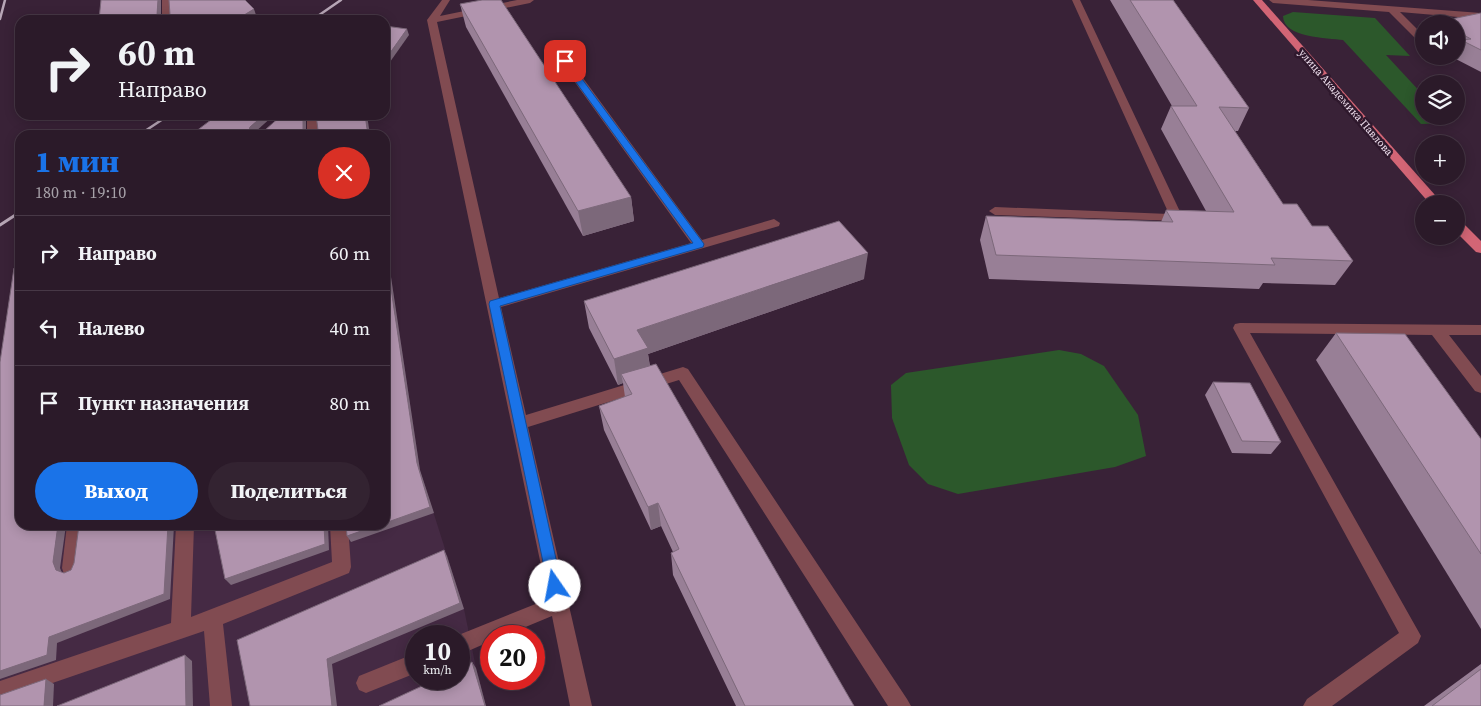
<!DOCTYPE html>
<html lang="ru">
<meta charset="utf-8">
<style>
body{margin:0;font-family:"Source Serif 4",serif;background:#332331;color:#f1f3f6;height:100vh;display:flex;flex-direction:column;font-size:19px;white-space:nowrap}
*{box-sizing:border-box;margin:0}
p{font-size:16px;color:#a6a1a8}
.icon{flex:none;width:28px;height:28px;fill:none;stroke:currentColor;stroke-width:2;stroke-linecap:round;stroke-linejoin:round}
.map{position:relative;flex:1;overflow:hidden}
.panel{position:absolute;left:15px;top:130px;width:375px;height:400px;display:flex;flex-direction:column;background:#2b1a29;border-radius:15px;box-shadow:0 2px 12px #0003,0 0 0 1px #473846}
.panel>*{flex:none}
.guide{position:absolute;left:15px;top:15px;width:375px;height:105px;border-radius:15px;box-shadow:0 2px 12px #0003,0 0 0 1px #473846;background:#2b1a29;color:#f1f3f6;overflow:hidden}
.fabs{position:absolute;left:1415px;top:15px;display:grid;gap:10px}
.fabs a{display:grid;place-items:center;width:50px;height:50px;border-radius:50%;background:#2b1a29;box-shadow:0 2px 12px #0003,0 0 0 1px #473846;font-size:25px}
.speed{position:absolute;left:405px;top:625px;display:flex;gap:10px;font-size:25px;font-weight:700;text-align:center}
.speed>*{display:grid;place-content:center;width:65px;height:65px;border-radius:50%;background:#2b1a29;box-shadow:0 2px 12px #0003,0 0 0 1px #473846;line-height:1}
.speed small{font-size:12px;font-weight:400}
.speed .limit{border:8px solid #d22;background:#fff;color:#111}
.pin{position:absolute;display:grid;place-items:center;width:42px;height:42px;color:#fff;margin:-21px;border-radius:10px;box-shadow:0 2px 8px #0006}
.me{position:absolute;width:55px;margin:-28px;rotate:348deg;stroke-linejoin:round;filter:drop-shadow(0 0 4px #0008)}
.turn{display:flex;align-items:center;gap:18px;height:105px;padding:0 20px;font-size:22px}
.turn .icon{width:65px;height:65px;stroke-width:2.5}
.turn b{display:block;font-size:35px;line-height:42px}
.round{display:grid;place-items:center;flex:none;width:52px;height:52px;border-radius:26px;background:#332331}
.summary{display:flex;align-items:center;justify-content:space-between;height:85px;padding:0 20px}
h1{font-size:30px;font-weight:800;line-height:38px;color:#1a73e8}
.action{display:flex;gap:10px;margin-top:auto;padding:10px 20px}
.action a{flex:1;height:58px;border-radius:30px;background:#1a73e8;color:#fff;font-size:20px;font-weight:800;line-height:58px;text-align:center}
.action a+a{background:#332331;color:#f1f3f6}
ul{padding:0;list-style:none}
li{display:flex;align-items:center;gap:15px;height:75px;padding:0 20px;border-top:1px solid #473846}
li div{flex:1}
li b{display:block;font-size:19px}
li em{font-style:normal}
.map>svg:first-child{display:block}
</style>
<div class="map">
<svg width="1481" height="706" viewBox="0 0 1481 706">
<rect width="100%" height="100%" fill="#392237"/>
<path fill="#452a44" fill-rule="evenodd" d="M385,237L420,470L464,609L476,668L486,706H0V416L20,525H385ZM416,636H459V679H416Z"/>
<g fill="#2c582b">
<path d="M1293,12L1375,18L1410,56L1386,55L1424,96V116H1442L1449,123L1421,124L1343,40C1328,38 1283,38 1283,16Z"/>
<polygon points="1059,350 1081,354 1104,366 1138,415 1146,456 1115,467 958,494 928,484 909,465 892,418 891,385 906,373"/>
</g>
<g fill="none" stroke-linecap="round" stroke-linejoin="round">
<g fill="#814b51" fill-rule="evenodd">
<polygon points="162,0 170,0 172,20 162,20"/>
<polygon points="442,0 450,0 440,16 517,0 534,0 530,3 437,22 499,298 691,243 561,63 561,59 569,59 702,240 774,219 780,223 779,226 501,307 526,415 683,367 688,369 907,699 911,706 888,706 679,380 528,427 592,706 570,706 552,616 504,636 491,636 491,641 459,655 459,636 456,636 548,599 427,20"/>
<polygon points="1072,0 1080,0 1183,218 1181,221 995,215 989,211 995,207 1169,214"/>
<polygon points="1269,0 1308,0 1481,13 1481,19 1400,12 1424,36 1424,45 1421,44 1389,12 1273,3"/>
<polygon points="1433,56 1444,56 1445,58 1440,61"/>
<polygon points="307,115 317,115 319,135 307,135"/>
<polygon points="1240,323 1481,325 1481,335 1449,335 1481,376 1481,393 1475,391 1432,335 1250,333 1421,636 1418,643 1332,706 1303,706 1307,699 1399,633 1233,328 1235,324"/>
<polygon points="67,525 85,525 80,568 78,574 71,577 64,574 62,568"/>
<polygon points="176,525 194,525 191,617 332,562 330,525 348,525 351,567 349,573 223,624 232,706 210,706 204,631 0,701 0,681 171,623"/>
<polygon points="416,653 416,673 366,693 359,690 356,683 359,676"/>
</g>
<g fill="#d26575" fill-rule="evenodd">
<polygon points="1253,0 1262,0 1443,204 1430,204"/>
<polygon points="1456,220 1461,221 1481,241 1481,253 1476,252 1456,232"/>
</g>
<g stroke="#b7a6b6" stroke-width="2.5">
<polyline points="0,19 5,0"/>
<polyline points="312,20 341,0"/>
<polyline points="139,135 169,115"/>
</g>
<polyline stroke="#b7a6b6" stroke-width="3" points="0,225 20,212"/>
</g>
<g fill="#987f96">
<polygon points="1110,0 1173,0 1249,108 1238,131 1235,131 1283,204 1312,226 1353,261 1335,285 1263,283 1259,289 989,279 980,240 986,216 1161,222 1166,210 1206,211 1161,129 1171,106 1172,106"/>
<polygon points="460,4 631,197 634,221 583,236 466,27"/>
<polygon points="1481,13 1481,72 1450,56 1456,56 1456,24 1435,24 1437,22"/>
<polygon points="864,279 648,354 650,366 854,706 736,706 673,575 671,553 673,552 661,526 651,530 604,430 599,406 625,397 623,383 618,385 589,328 584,301"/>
<polygon points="1336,333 1481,439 1481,629 1316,360"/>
<polygon points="1213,382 1281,442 1271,454 1232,453 1205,395"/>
<polygon points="1481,664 1481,706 1424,706"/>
</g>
<g fill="#7c687a">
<polygon points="158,0 161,0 161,20 157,15"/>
<polygon points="254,9 256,15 249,20 236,20"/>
<polygon points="407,29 409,35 385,69 385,60"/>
<polygon points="264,115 274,115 253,134 249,130 250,127"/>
<polygon points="303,115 306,115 306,135 303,130"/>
<polygon points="365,115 367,115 370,135 368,135"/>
<polygon points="631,197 634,221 583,236 578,211"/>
<polygon points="385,237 420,470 434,513 351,542 347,536 378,525 385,525 385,523 417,463 385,248"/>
<polygon points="868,253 864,279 648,354 651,375 621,374 623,383 618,385 614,359 637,330"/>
<polygon points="658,503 661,526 651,530 648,507"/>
<polygon points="58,525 66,525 60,568 63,576 56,570 53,562"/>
<polygon points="168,525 174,525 170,599 57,643 56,660 0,679 0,671 49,637"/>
<polygon points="324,525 328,525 329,550 231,585 225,579"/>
<polygon points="444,550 447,556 464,609 332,664 337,706 332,706 327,659"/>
<polygon points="185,655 192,661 193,706 186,706"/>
<polygon points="472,662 476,668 486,706 485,706"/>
<polygon points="46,679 54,684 53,706 44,706"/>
</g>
<g fill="#b194ae" stroke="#7c687a">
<polygon points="101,0 158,0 157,15 170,15 169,0 245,0 254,9 236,20 99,20"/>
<polygon points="482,0 501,0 631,197 578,211 460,4"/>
<polygon points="1130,0 1173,0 1249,108 1219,107 1283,204 1297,204 1312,226 1328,226 1353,261 1271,258 1275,265 996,255 986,216 1173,222 1166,210 1234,212 1171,106 1197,106"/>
<polygon points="1481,13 1481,50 1461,40 1471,39 1456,31 1456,24 1441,24 1437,22"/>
<polygon points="385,26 407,29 385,60"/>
<polygon points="220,115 264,115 250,127 249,130 265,130 282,115 303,115 303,130 318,130 316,115 365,115 368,135 191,135 216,116 220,121"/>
<polygon points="839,221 868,253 637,330 648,348 614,359 584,301"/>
<polygon points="385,248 417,463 430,507 385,523"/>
<polygon points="20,264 20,525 58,525 53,562 56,570 64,573 71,570 74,563 79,525 168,525 164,594 49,637 47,655 0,671 0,362 14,268"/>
<polygon points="1336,333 1405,334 1481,439 1481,554"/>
<polygon points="656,364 854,706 745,706 671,553 679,549 658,503 648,507 599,406 632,394 621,374"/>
<polygon points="1213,382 1250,383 1281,442 1242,441"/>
<polygon points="214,525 324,525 325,544 225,579"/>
<polygon points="346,525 378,525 347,536"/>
<polygon points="444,550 460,603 327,659 332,706 250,706 237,640"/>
<polygon points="185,655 186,706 57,706"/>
<polygon points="472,662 485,706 379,706 437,679 459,679 459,669"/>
<polygon points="1481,669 1481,706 1432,706"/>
<polygon points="46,679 44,706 0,706 0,695"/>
</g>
<polygon fill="#1a73e8" stroke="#114b97" points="562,60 568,60 704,244 703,247 500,306 562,586 560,590 555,592 550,590 548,586 489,304 490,301 693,243 562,63"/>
<g text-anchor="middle" stroke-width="5" stroke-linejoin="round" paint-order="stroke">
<g font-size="11" fill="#f0e1ef" stroke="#2f192d">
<text transform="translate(1346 102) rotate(49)" y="4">улица Академика Павлова</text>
</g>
</g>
</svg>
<div class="fabs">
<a><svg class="icon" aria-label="sound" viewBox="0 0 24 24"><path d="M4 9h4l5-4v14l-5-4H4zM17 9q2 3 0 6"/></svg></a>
<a><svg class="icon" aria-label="layers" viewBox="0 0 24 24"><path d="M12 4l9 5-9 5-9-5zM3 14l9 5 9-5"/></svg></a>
<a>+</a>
<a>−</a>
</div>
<div class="speed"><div>10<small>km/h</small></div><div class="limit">20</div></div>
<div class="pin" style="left:565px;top:61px;background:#d93025"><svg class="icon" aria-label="arrive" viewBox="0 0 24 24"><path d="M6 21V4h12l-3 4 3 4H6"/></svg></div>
<svg class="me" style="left:555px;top:586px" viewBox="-20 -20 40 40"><circle r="19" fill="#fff"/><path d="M0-13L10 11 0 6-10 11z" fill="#1a73e8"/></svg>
<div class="guide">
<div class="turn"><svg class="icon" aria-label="right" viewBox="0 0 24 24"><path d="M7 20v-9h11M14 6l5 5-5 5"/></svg><div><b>60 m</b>Направо</div></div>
</div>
<section class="panel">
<div class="summary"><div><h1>1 мин</h1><p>180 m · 19:10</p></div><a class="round" style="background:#d93025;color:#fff"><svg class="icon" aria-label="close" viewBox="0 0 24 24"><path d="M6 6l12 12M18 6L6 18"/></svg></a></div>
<ul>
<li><svg class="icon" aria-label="right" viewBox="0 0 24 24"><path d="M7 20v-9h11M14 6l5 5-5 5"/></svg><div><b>Направо</b></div><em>60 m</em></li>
<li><svg class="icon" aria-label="left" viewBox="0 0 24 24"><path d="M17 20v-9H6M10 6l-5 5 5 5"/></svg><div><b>Налево</b></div><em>40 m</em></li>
<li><svg class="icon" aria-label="arrive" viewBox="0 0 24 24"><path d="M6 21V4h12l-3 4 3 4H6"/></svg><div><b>Пункт назначения</b></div><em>80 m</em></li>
</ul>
<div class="action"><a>Выход</a><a>Поделиться</a></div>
</section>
</div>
